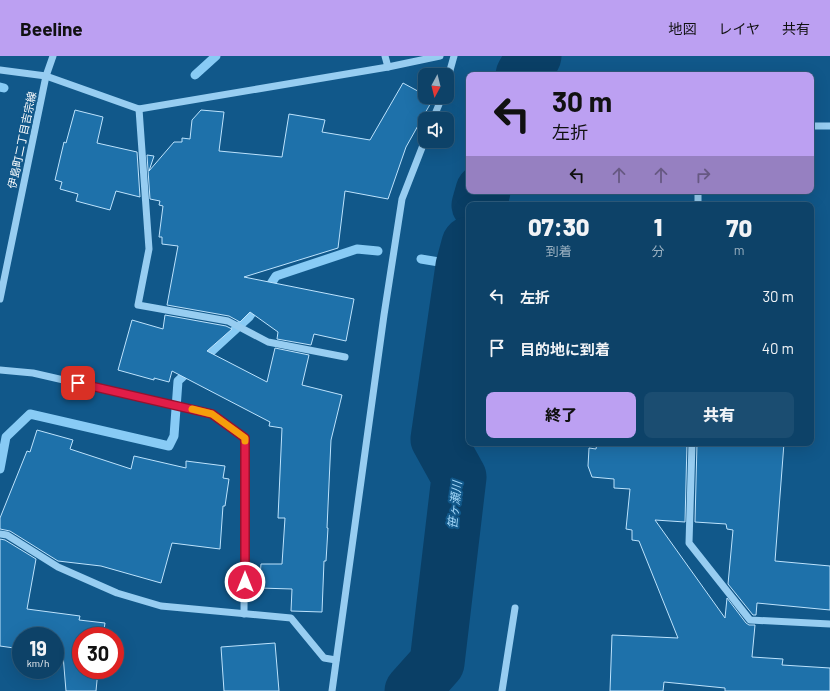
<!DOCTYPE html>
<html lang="ja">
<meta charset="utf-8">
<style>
body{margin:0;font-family:Barlow,"Noto Sans JP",sans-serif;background:#1b4d71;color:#f1f3f6;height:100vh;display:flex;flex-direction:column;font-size:15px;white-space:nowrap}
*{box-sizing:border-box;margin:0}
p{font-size:13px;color:#9ab0c0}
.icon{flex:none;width:22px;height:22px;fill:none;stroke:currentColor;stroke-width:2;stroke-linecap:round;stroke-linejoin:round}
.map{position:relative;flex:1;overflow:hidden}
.side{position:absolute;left:466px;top:146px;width:348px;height:244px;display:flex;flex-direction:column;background:#0d4268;border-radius:8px;box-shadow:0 4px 16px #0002,0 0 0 1px #2d5b7c}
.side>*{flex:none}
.hud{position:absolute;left:466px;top:16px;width:348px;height:122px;border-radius:8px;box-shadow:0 4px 16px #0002,0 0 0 1px #2d5b7c;background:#bca0f2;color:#111;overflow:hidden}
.needle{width:26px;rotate:187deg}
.controls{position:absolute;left:418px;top:12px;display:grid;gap:8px}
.controls a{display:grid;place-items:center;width:36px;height:36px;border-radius:8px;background:#0d4268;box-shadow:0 4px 16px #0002,0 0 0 1px #2d5b7c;font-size:20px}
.speed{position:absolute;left:12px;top:571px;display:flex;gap:8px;font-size:20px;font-weight:700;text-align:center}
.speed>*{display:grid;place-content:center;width:52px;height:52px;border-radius:50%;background:#0d4268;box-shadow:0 4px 16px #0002,0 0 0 1px #2d5b7c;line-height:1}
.speed small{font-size:10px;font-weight:400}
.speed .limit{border:6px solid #d22;background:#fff;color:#111}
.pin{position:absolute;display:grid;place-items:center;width:34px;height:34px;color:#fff;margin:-17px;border-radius:8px;box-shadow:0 2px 6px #0006}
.me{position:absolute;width:44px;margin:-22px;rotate:0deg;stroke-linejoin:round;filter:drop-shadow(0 0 3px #0008)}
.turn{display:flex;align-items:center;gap:14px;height:84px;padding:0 20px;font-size:18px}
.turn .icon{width:52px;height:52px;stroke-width:2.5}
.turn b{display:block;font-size:28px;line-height:34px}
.lanes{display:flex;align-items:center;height:38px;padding:0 20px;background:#0003;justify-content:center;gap:20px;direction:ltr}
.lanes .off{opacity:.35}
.eta{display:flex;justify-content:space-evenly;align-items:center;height:68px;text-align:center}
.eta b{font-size:24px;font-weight:800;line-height:28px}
.cta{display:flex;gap:8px;margin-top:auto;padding:8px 20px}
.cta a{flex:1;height:46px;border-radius:8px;background:#bca0f2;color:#111;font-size:16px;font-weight:800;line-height:46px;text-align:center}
.cta a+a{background:#1b4d71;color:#f1f3f6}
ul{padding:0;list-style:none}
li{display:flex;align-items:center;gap:12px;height:52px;padding:0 20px}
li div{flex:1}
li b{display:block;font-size:15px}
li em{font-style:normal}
header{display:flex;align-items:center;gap:24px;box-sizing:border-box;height:56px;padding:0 20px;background:#bca0f2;color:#111}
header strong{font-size:19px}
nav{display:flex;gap:22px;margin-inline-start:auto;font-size:14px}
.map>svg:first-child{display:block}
</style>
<header>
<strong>Beeline</strong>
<nav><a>地図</a><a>レイヤ</a><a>共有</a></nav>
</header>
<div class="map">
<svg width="830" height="635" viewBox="0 0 830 635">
<rect width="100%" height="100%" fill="#11588a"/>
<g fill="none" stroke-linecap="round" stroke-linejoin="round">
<g stroke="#88cbf5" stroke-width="9">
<polyline points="195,19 216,0"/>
<polyline points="0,31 4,32"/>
<polyline points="421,203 463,210"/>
<polyline points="265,237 276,220 357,193 378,195"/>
<polyline points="201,305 249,261 258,248"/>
<polyline points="0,413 6,381 30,358 169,390 174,380 178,325 191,313"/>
</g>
<g stroke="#0a3f66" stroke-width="55">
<polyline points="523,19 534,0"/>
<polyline points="479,149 483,135"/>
<polyline points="412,635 437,607 459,421 438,383 463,210 469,188"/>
</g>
</g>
<g fill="#1e71aa" stroke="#bde3fd">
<polygon points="403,27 425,39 425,41 429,41 433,43 406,91 388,143 345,135 338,192 244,221 354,243 346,285 314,278 311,289 277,283 278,276 250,256 240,266 229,260 167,249 178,190 162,188 162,181 159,181 163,150 159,149 160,145 150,143 147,99 154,100 149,115 174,86 182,86 182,82 190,83 192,64 201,54 224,56 219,95 282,101 289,58 325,64 322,76 370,84"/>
<polygon points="75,54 103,61 97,87 137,96 140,141 116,135 110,154 76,145 78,138 60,133 62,126 55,124 64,86 66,87"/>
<polygon points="165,259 226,270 232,273 207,295 267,326 275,292 309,299 302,329 342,339 331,384 327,472 328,472 326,505 324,505 322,556 291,555 292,533 259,532 261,508 282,508 285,462 278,462 282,372 269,370 270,366 172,315 169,326 154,322 154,324 118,314 132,264 163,273"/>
<polygon points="37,374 73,384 70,393 131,413 134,400 186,412 186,405 225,410 223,422 229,423 225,450 223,450 220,493 172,487 161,527 101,510 58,505 10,475 0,473 0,462 27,395 30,396"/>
<polygon points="597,387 687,387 685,466 655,464 725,562 727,542 746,567 749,569 755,569 752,601 783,603 782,609 830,612 830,635 725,635 725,632 664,626 663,635 610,635 612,579 678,582 639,485 632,484 632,474 626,473 630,433 614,432 614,423 592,421 588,410 589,392 596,393"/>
<polygon points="697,387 784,387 775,505 830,510 830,554 757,547 756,559 753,559 728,528 733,474 727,473 726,468 695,466"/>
<polygon points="0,483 5,484 36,503 27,553 80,560 79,564 105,567 103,580 81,580 81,614 98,614 96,635 66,635 63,599 55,598 55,580 21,580 21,593 0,590"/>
<polygon points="275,587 279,635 224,635 221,591"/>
</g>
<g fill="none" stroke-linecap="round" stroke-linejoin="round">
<g stroke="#97cdf1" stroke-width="7">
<polyline points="385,0 388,11"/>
<polyline points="0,14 46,20 139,53 388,11 440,0"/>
<polyline points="447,25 454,0"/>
<polyline points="139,53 149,193 138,249 228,265 268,286 345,301"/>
<polyline points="433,63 442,41"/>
<polyline points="811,70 830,70"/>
<polyline points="698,149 698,135"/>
<polyline points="0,243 46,20 53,0"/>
<polyline points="0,314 33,317 212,358 245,382 244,558"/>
<polyline points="692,387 689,487 750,564 830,568"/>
<polyline points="0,478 7,479 58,511 117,537 161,550 291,562 324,602 336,604"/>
<polyline points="332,635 384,259 402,143 425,84"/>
<polyline points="502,635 515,552"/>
</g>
</g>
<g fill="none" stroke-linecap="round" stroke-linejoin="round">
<defs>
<polyline id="route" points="78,327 212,358 245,382 245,526"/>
</defs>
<use href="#route" stroke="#92132f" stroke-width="10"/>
<use href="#route" stroke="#e11d48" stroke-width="7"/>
<polyline stroke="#f59e0b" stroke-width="7" points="192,353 212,358 245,382 245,385"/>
</g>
<g text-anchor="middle" stroke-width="4" stroke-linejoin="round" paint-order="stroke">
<g font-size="11" fill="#fff" stroke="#11588a">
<text transform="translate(22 84) rotate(-78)" y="4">伊島町二丁目吉宗線</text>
</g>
<g font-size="12" font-style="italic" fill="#a2d7f9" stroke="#11588a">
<text transform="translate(455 449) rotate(-84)" y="4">笹ヶ瀬川</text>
</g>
</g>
</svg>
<div class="controls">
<a><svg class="needle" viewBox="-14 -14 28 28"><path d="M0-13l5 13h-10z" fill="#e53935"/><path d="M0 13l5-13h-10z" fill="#9ab0c0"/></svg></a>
<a><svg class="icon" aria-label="sound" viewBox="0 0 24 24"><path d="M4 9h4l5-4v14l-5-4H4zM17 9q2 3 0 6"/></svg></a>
</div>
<div class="speed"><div>19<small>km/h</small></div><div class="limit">30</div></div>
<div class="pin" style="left:78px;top:327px;background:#d93025"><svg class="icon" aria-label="arrive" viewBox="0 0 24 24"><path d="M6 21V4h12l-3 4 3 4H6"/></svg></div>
<svg class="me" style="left:245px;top:526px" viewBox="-20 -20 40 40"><circle r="17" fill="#e11d48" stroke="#fff" stroke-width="3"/><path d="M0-11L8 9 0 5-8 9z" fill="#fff"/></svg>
<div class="hud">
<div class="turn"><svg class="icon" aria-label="left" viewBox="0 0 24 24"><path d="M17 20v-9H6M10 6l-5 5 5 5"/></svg><div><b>30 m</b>左折</div></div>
<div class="lanes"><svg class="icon" aria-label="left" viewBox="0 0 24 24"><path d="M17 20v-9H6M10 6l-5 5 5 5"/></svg><svg class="icon off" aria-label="ahead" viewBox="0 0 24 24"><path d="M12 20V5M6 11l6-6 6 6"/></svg><svg class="icon off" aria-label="ahead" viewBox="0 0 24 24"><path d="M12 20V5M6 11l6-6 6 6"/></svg><svg class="icon off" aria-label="right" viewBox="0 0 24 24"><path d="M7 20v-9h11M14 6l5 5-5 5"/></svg></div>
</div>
<section class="side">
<div class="eta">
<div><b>07:30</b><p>到着</p></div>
<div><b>1</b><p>分</p></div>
<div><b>70</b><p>m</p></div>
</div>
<ul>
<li><svg class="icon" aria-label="left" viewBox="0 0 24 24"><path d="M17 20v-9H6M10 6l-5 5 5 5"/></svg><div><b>左折</b></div><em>30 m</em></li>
<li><svg class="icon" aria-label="arrive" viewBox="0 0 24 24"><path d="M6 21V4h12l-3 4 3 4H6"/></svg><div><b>目的地に到着</b></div><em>40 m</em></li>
</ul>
<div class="cta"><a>終了</a><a>共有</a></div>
</section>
</div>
